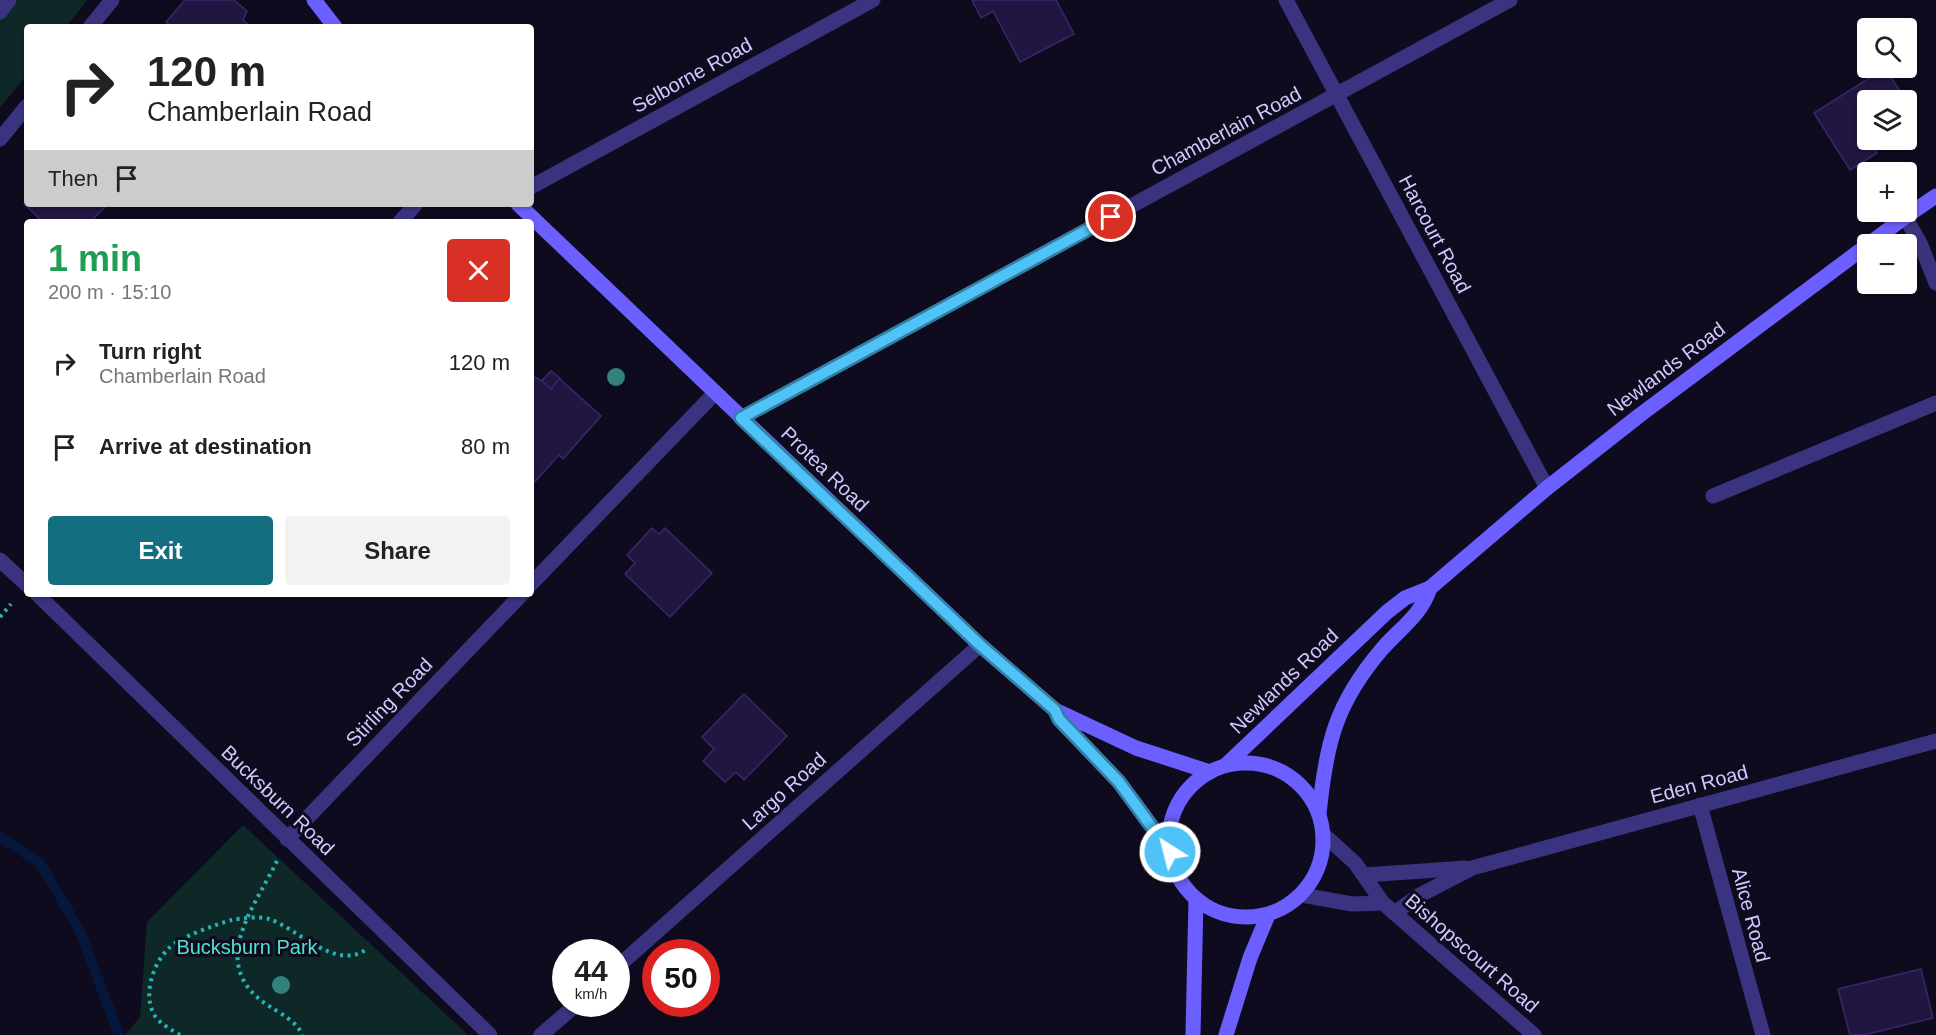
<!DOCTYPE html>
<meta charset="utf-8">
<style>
body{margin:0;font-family:Helvetica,sans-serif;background:#f2f2f2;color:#222;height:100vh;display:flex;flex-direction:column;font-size:22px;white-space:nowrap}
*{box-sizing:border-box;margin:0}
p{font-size:20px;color:#767676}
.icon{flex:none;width:33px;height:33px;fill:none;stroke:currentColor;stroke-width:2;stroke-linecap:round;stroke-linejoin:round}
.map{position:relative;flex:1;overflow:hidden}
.details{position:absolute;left:24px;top:219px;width:510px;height:378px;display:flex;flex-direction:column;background:#fff;border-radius:6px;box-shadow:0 2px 4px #0004}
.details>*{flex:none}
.guide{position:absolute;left:24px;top:24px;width:510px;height:183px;border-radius:6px;box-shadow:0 2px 4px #0004;background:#fff;color:#222;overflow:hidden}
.buttons{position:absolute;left:1857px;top:18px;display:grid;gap:12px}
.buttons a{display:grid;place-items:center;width:60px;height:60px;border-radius:6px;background:#fff;box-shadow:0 2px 4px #0004;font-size:30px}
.speed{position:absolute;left:552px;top:939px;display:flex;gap:12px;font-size:30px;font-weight:700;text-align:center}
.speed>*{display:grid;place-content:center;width:78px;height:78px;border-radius:50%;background:#fff;box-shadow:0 2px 4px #0004;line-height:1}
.speed small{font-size:15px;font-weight:400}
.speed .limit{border:9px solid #d22;background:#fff;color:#111}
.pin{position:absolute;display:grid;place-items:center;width:51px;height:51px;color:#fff;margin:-26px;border:3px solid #fff;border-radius:50%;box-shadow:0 2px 6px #0007}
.me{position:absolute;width:66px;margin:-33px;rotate:324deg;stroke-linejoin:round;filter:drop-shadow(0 0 4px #0008)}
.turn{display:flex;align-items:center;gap:21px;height:126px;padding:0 24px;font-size:27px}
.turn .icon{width:78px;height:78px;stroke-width:2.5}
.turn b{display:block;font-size:42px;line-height:51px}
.then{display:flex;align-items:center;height:57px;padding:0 24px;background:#0003;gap:12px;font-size:22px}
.round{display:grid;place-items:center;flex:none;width:63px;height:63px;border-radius:6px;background:#f2f2f2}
.summary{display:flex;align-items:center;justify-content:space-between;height:102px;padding:0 24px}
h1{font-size:36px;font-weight:800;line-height:45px;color:#1e9e55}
.cta{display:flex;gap:12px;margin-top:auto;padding:12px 24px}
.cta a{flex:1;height:69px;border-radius:6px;background:#136f80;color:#fff;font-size:24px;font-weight:800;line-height:69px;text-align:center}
.cta a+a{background:#f2f2f2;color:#222}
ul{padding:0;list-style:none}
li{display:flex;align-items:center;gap:18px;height:84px;padding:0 24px}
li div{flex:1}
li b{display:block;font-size:22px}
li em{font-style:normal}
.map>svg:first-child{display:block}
</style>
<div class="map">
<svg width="1936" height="1035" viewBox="0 0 1936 1035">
<rect width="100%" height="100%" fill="#0f0b1e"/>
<g fill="#0e2828">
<polygon points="0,0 87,0 66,27 27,27 27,75 0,107"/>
<polygon points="243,825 468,1035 125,1035 140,1017 147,922"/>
</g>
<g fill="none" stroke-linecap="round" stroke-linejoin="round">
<polyline stroke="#06173c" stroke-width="10" points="0,837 40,863 80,931 119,1035"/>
</g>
<g fill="#211640" stroke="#39276d" stroke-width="1.5">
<polygon points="185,0 234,0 247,11 243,20 251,27 171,27 166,22"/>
<polygon points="972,0 1056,0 1074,34 1020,62 993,11 981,18"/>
<polygon points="1885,68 1914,113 1906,118 1906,100 1868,100 1868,140 1872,140 1870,141 1877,153 1850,170 1814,113"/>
<polygon points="27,201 27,204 106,206 90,222 43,222 24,204"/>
<polygon points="551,371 601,416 563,459 559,455 531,486 531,375 542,381"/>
<polygon points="551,371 560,378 551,389 542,381"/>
<polygon points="652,528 659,534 665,528 712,573 670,617 625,574 635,563 627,555"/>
<polygon points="744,694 787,736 744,780 736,772 725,782 703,761 714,749 702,737"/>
<polygon points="1921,969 1933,1018 1864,1035 1850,1035 1838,989"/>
</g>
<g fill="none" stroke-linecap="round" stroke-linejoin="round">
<g stroke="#27b4b4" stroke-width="4" stroke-dasharray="3 4.5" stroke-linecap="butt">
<polyline points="0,617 11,604"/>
<path d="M277,861C252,912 205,967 272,1008C282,1014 299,1024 302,1035"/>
<path d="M180,1035C172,1030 160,1024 155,1016C142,996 153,963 169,948C180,937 217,924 232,920C242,918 259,916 269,919C299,929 337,973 368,948"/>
</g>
<g stroke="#3a3380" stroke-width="15">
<polyline points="0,12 9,0"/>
<polyline points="1713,496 1936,403"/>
</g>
<g stroke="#3a3380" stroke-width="15">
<polyline points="1286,0 1547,488"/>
<polyline points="90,27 112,0"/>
<polyline points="0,139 27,106"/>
<polyline points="531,187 873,0"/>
<polyline points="1905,217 1920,243 1936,283"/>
<polyline points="400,222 416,204"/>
<polyline points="741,418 1510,0"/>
<polyline points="0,560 27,585"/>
<polyline points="531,584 715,393"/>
<polyline points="37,594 490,1035"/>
<polyline points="1700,805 1763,1035"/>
<polyline points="1323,834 1355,863 1383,903 1534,1035"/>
<polyline points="287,839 522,594"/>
<polyline points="1365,875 1466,868"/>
<polyline points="1302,895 1352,904 1383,903"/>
<polyline points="1394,913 1420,895 1472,868 1936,741"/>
<polyline points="616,968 980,645"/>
<polyline points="541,1035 577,1004"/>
</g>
<g stroke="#6c5fff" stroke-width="15">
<polyline points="314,0 335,27"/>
<polyline points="518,204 980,645 1055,710 1136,748 1210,772"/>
<polyline points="1055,710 1059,719 1119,782 1170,851"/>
<circle cx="1246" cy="840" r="77"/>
<polyline points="1226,765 1387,612 1405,598 1430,588 1547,488 1640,415 1905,217 1936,196"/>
<path d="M1319,814C1326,744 1335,704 1382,649C1401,627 1420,617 1430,588"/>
<polyline points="1193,1035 1196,899"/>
<polyline points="1226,1035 1250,958 1268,915"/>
</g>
</g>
<g fill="#32827b">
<circle cx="616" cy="377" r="9"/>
<circle cx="281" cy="985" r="9"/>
</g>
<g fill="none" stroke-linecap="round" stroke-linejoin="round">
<defs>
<polyline id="route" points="1111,217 741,418 980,645 1055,710 1059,719 1119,782 1170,852"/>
</defs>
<use href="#route" stroke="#337fa1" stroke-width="15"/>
<use href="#route" stroke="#4fc3f7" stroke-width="10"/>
</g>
<g text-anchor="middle" stroke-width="6" stroke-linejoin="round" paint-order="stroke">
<g font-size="20" fill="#d1c8ff" stroke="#0f0b1e">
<text transform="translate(692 75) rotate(-29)" y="7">Selborne Road</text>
<text transform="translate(1226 131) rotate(-28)" y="7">Chamberlain Road</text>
<text transform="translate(1435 234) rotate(62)" y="7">Harcourt Road</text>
<text transform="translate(1666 369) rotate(-37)" y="7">Newlands Road</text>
<text transform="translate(825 469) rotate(44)" y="7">Protea Road</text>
<text transform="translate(1284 681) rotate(-44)" y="7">Newlands Road</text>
<text transform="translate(389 702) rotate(-46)" y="7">Stirling Road</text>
<text transform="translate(1699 784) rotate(-15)" y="7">Eden Road</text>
<text transform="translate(784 791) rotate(-42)" y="7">Largo Road</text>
<text transform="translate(278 800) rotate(44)" y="7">Bucksburn Road</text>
<text transform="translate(1751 915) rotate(75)" y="7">Alice Road</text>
<text transform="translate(1472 953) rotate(41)" y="7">Bishopscourt Road</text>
</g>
<g font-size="20" fill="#4fe4c7" stroke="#0f0b1e">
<text x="247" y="954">Bucksburn Park</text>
</g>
</g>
</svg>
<div class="buttons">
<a><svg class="icon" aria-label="search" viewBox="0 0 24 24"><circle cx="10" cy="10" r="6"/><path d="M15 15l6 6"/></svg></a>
<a><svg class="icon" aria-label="layers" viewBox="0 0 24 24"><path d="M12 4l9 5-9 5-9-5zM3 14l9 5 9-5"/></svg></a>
<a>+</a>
<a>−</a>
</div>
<div class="speed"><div>44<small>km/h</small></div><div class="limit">50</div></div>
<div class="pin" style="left:1111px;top:217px;background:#d93025"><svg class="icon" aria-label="arrive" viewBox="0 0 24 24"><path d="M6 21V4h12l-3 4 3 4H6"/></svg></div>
<svg class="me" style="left:1170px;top:852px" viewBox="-20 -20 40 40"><circle r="17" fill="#4fc3f7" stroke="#fff" stroke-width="3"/><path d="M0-11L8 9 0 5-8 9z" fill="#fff"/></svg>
<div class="guide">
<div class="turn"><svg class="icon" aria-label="right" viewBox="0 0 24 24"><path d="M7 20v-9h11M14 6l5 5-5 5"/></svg><div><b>120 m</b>Chamberlain Road</div></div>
<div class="then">Then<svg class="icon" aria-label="arrive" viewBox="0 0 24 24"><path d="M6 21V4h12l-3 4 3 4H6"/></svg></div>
</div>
<section class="details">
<div class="summary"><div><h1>1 min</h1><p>200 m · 15:10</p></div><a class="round" style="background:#d93025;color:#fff"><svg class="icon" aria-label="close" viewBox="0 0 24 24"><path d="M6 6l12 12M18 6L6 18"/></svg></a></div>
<ul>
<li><svg class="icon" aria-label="right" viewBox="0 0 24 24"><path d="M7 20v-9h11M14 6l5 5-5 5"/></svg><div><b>Turn right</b><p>Chamberlain Road</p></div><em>120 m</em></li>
<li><svg class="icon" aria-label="arrive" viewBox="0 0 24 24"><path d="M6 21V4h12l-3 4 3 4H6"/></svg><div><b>Arrive at destination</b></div><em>80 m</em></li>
</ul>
<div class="cta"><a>Exit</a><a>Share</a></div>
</section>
</div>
